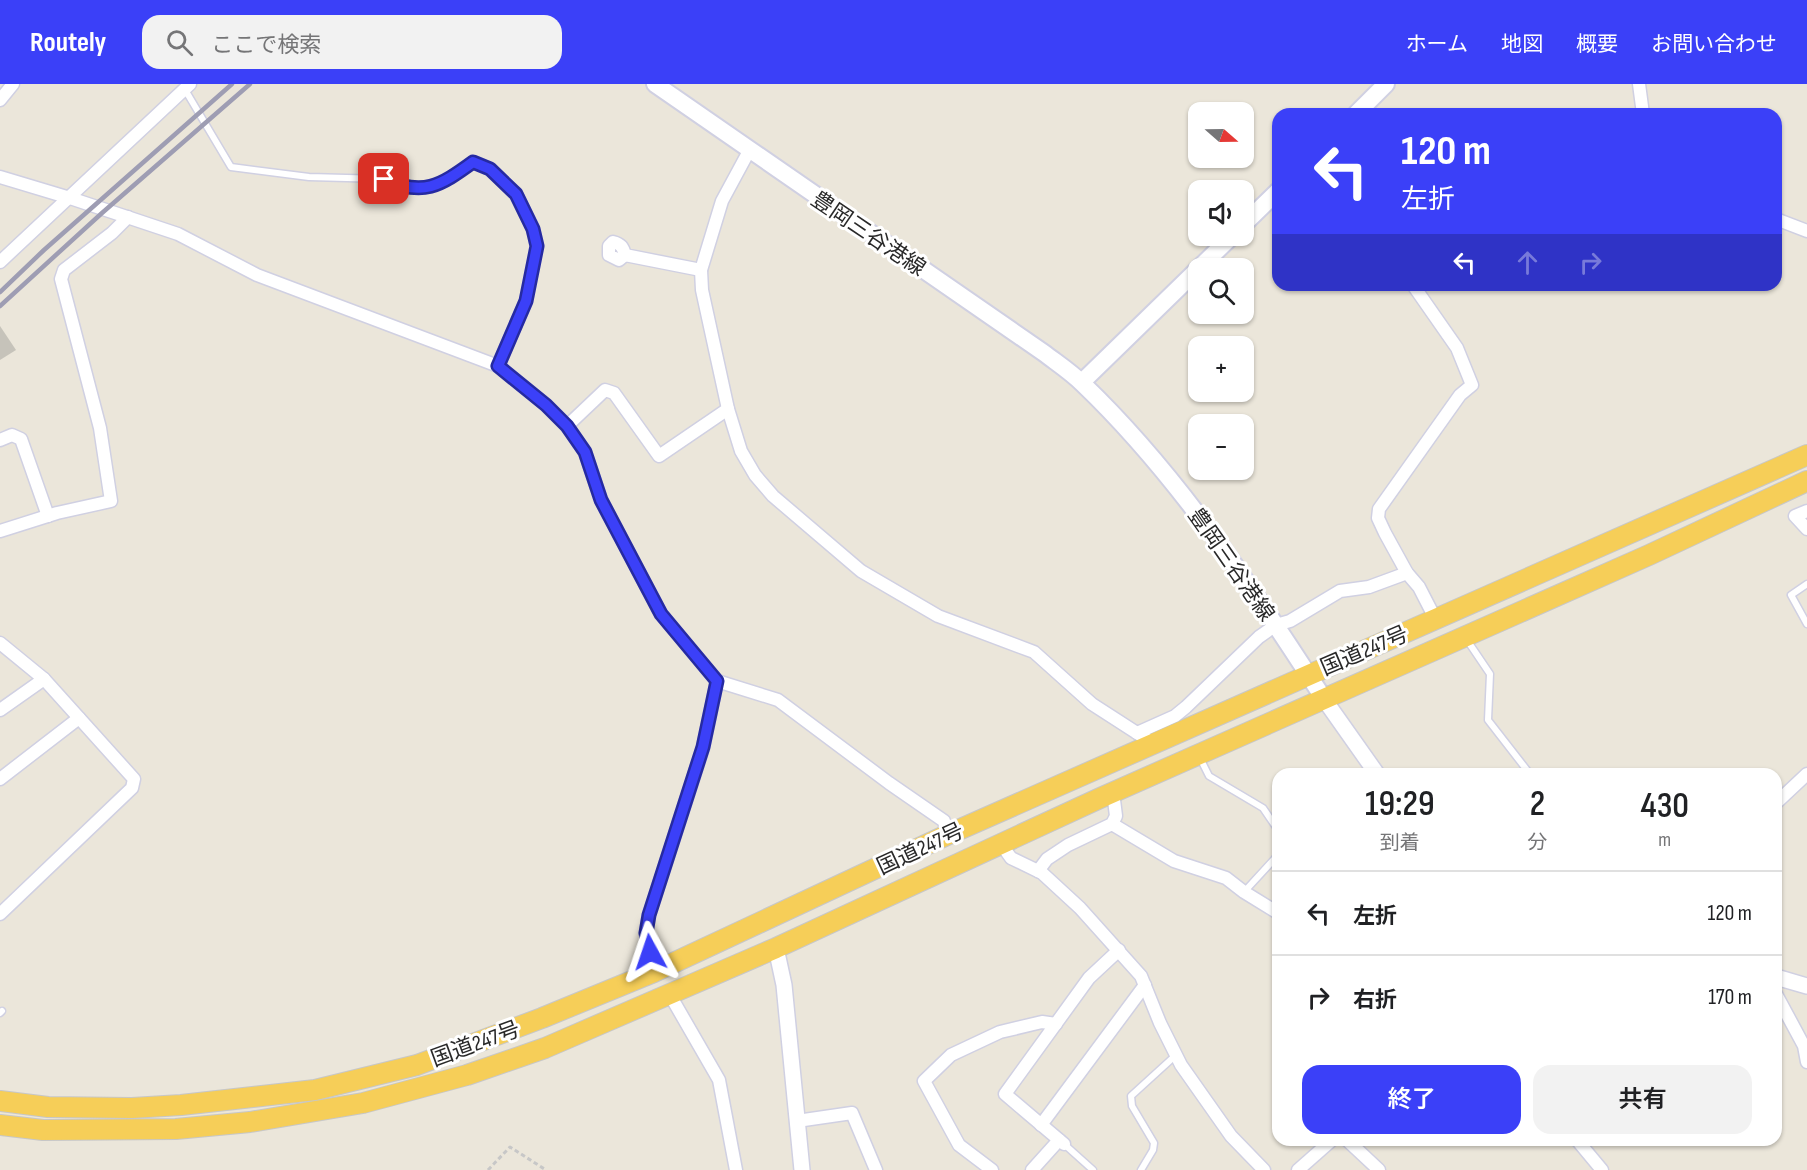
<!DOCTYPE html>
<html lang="ja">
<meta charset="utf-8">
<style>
body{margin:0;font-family:"Sofia Sans Condensed","Noto Sans JP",sans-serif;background:#f2f2f2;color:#202124;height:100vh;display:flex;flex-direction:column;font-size:22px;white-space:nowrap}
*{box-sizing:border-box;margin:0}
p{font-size:20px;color:#757577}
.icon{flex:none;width:33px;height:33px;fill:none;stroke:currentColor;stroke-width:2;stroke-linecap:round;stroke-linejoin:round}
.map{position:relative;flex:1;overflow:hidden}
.details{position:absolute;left:1272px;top:684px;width:510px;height:378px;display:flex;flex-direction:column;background:#fff;border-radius:18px;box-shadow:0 2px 4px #0004}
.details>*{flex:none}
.hud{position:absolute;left:1272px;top:24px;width:510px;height:183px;border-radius:18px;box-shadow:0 2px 4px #0004;background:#3b40f8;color:#fff;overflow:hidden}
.needle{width:39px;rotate:110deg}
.buttons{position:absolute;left:1188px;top:18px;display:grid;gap:12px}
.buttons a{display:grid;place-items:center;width:66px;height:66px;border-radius:12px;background:#fff;box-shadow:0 2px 4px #0004;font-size:30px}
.pin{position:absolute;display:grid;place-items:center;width:51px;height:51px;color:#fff;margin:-26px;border-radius:12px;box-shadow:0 3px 9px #0006}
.me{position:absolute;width:66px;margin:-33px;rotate:355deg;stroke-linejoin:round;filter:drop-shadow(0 0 4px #0008)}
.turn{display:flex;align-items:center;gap:21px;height:126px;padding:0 30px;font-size:27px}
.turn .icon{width:78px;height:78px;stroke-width:2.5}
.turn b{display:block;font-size:42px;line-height:51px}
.lanes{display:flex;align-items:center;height:57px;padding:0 30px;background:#0003;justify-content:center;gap:30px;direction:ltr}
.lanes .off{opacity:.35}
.eta{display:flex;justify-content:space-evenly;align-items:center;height:102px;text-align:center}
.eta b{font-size:36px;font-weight:600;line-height:42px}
.cta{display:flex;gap:12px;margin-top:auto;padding:12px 30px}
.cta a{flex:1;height:69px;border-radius:18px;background:#3b40f8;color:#fff;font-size:24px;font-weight:600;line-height:69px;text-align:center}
.cta a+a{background:#f2f2f2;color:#202124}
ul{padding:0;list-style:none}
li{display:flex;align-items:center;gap:18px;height:84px;padding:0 30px;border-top:2px solid #e0e0e0}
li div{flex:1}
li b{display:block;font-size:22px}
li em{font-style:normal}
header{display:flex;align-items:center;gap:36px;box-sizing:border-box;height:84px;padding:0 30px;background:#3b40f8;color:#fff}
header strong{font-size:28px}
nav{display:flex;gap:33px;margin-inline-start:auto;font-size:21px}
.search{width:420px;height:54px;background:#f2f2f2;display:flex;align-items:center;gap:15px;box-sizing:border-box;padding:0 21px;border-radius:18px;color:#757577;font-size:22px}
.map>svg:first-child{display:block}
</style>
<header>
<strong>Routely</strong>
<div class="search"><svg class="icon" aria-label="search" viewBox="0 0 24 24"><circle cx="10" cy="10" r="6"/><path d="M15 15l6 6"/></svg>ここで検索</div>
<nav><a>ホーム</a><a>地図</a><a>概要</a><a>お問い合わせ</a></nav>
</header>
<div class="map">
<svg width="1807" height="1086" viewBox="0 0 1807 1086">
<rect width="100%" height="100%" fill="#ebe6da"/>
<polygon fill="#c6c3ba" points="0,242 16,266 0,276"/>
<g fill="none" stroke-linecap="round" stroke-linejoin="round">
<defs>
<g id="service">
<polyline points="184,4 231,83 309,93 384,95 402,103 413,105 426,104 444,96 473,78"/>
<polyline points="1807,500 1791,511 1807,540"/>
<polyline points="1467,556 1490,590 1488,636 1530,690"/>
<polyline points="1199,672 1209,692 1263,724 1278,746"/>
<polyline points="1244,808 1278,771"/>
<polyline points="0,929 2,927"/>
<polyline points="1064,1060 1093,1086"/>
<polyline points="1141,1086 1153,1066 1154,1059 1132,1022 1131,1012 1176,971"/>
</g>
<g id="minor">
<polyline points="1639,0 1643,30"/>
<polyline points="0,16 13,0"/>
<polyline points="749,67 722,117 701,186 702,206 728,325 741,367 755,391 773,412 861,487 938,532 1034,568 1092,620 1154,660"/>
<polyline points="473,78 490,85 516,110 533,145 537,162 526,217 498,282"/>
<polyline points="0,93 70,114 178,150 257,191 498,282 546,321 567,342 585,368 601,416 661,530 717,597 778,616 889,699 944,737 947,751"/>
<polyline points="1776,135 1807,147"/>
<path d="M625,171C623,163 621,160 613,158L609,162V171L619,176L625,171L701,186"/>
<polyline points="0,178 190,0"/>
<polyline points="1413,201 1457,264 1472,301 1460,311 1379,425 1378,434 1385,449 1407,489 1419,503 1436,536"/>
<polyline points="567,342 605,306 614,309 659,372 728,325"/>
<polyline points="0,356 12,351 21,355 48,432"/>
<polyline points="1807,427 1795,432 1807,445"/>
<polyline points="0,447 57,429 111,417 100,344 61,195 64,186 112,149 128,133"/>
<polyline points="0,559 44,595 134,695 132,704 0,830"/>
<polyline points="0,626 44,595"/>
<polyline points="1137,649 1175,632 1186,623 1259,553 1276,541 1290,537 1340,507 1369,503 1407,489"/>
<polyline points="0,695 79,634"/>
<polyline points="1776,719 1807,690"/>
<polyline points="1112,740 1174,777 1226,794 1244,808 1278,829"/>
<polyline points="1001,760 1011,774 1042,789 1080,824 1141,892 1160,939 1181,981 1231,1052 1264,1086"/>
<polyline points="1038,787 1047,775 1068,761 1112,740 1116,732 1113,708"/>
<polyline points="654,888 646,849 649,831 703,664 717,597"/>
<polyline points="1776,910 1804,962 1807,978"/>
<polyline points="670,911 719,996 736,1086"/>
<polyline points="797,1037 852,1029 876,1086"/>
<polyline points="1041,1041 1145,901"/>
<polyline points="1347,1056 1379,1086"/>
<polyline points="1577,1056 1602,1086"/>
<polyline points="1064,1060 1005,1010 1089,894 1119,866"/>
<polyline points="992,1086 959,1061 924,997 951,971 1000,948 1042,938 1056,940"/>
<polyline points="1032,1086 1059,1056"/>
<polyline points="1298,1086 1332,1056"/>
</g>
<g id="tertiary">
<polyline points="1324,615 1377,690"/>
<polyline points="776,864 784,901 802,1086"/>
<polyline points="1776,893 1807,902"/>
</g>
<g id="secondary">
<path d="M655,0L1044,269C1057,279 1071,288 1083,300C1178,391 1253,505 1324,615"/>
<polyline points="1356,30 1386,0"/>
<polyline points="1244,140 1278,107"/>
<polyline points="1082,298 1232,152"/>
</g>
<g id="trunk">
<polyline points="0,1017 48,1023 132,1024 181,1021 315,1006 417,981 542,934 654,888 947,751 1807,371"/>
<polyline points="0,1041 43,1046 176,1045 250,1038 363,1019 467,991 545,964 776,864 1098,715 1649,471 1807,397"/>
</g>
</defs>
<use href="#service" stroke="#d0d0e2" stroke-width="9"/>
<use href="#minor" stroke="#d0d0e2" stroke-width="15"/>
<use href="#tertiary" stroke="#d0d0e2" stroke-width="18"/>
<use href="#secondary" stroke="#d0d0e2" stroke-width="20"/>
<use href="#trunk" stroke="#c7c7c7" stroke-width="22"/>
<polyline stroke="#c7c7c7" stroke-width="3" stroke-dasharray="4.5 3" stroke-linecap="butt" points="488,1086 510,1063 546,1086"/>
<use href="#service" stroke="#fff" stroke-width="6"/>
<use href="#minor" stroke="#fff" stroke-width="12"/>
<use href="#tertiary" stroke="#fff" stroke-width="15"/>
<use href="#secondary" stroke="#fff" stroke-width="16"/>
<use href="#trunk" stroke="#f6ce58" stroke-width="20"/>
<g stroke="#9e9db3" stroke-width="4.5">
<polyline points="0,208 44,166 232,0"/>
<polyline points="0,222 102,129 250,0"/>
</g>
</g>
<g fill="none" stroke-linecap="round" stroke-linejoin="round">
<defs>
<path id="route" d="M384,95C423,113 440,102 473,78L490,85L516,110L533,145L537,162L526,217L498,282L546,321L567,342L585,368L601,416L661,530L717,597L703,663L649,831L646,849L650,868"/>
</defs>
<use href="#route" stroke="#262aa1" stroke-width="15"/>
<use href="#route" stroke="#3b40f8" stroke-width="10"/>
</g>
<g text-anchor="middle" stroke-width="6" stroke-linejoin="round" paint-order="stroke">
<g font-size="22" fill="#292929" stroke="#fff">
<text transform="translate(869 149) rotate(34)" y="8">豊岡三谷港線</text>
<text transform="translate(1232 480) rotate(55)" y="8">豊岡三谷港線</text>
<text transform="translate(1364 566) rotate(-23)" y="8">国道247号</text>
<text transform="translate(920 764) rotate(-25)" y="8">国道247号</text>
<text transform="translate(475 959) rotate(-20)" y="8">国道247号</text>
</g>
</g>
</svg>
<div class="buttons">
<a><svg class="needle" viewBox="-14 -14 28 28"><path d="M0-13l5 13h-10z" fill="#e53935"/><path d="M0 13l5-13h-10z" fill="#757577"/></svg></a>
<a><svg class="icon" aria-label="sound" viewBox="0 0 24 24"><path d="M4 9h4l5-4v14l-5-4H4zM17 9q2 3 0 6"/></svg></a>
<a><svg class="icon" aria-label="search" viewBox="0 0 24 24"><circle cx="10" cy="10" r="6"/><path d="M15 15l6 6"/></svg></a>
<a>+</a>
<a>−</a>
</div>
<div class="pin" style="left:384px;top:95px;background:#d93025"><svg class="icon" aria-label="arrive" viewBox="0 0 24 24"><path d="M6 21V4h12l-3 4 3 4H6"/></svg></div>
<svg class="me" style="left:650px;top:868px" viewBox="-20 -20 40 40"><path d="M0-17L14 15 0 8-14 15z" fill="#3b40f8" stroke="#fff" stroke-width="4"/></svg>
<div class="hud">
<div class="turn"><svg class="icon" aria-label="left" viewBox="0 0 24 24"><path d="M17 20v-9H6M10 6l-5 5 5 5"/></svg><div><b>120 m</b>左折</div></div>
<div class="lanes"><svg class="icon" aria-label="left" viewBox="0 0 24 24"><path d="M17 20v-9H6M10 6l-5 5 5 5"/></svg><svg class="icon off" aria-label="ahead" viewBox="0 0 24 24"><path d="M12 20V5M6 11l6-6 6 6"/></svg><svg class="icon off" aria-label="right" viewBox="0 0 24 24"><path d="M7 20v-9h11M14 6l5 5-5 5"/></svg></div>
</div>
<section class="details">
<div class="eta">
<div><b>19:29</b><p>到着</p></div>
<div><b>2</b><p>分</p></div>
<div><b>430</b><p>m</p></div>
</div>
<ul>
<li><svg class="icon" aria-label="left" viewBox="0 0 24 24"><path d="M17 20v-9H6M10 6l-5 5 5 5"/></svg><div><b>左折</b></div><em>120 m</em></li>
<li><svg class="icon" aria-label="right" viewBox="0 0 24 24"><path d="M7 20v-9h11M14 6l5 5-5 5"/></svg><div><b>右折</b></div><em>170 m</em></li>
</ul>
<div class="cta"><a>終了</a><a>共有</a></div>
</section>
</div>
